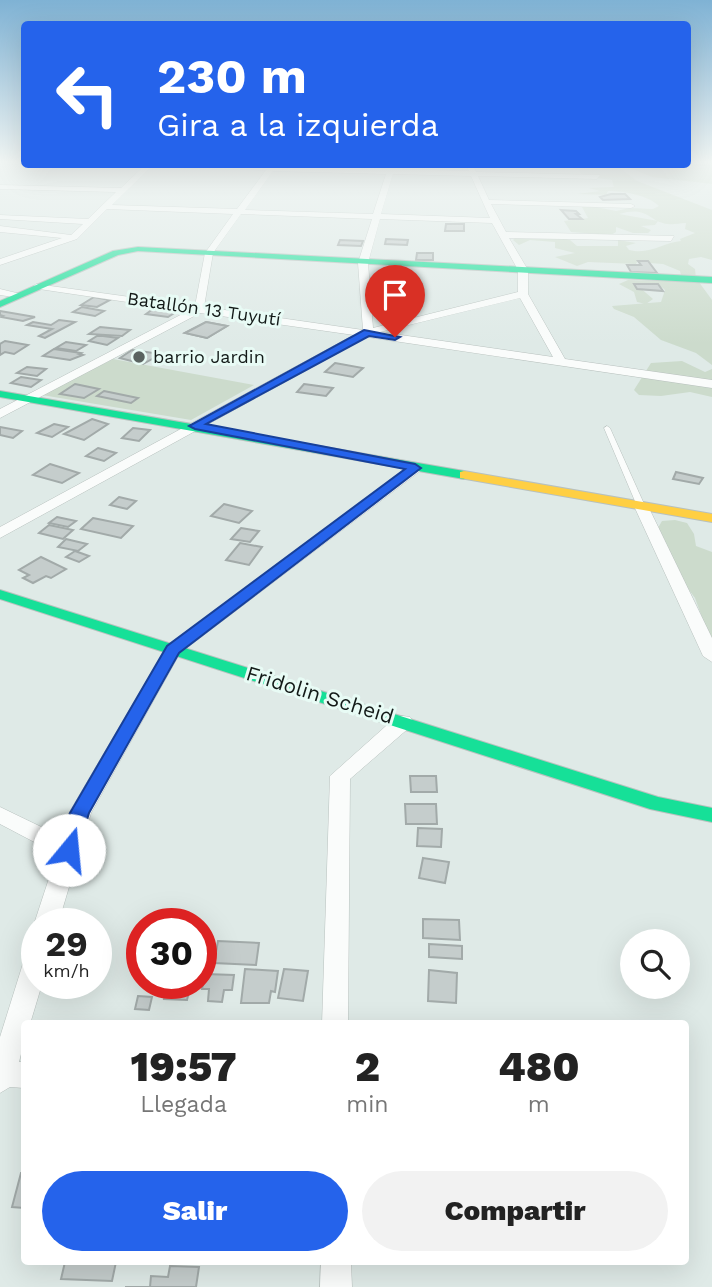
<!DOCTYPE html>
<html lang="es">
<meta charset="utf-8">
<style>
body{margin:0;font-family:"Work Sans",sans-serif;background:#f2f2f2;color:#222;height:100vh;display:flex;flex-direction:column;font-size:26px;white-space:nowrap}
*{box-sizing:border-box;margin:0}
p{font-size:23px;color:#767676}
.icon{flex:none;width:38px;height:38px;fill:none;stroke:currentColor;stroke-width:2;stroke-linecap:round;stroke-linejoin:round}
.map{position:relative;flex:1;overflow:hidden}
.panel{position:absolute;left:21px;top:1020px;width:668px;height:245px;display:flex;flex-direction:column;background:#fff;border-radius:7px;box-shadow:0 7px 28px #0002}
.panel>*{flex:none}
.top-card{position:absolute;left:21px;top:21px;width:670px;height:147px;border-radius:7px;box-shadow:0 7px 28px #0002;background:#2563eb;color:#fff;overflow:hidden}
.controls{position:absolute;left:620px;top:929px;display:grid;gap:14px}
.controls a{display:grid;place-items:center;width:70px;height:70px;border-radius:50%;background:#fff;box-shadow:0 7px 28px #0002;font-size:35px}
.speed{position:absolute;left:21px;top:908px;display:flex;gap:14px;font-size:35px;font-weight:700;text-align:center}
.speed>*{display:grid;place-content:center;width:91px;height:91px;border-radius:50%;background:#fff;box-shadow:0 7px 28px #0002;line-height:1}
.speed small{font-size:18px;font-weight:400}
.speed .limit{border:10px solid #d22;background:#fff;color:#111}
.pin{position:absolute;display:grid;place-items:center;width:60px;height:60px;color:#fff;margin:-72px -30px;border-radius:50% 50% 50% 0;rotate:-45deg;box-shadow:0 0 7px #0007}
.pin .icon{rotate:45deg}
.me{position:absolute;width:77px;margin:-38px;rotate:17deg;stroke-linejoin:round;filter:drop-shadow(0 0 5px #0008)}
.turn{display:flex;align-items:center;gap:24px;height:147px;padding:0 21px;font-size:32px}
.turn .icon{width:91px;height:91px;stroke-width:2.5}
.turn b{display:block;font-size:49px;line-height:60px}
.eta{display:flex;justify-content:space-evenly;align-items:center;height:119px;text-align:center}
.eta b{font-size:42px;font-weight:800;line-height:49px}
.button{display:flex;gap:14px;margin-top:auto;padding:14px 21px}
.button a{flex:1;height:80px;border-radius:42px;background:#2563eb;color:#fff;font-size:28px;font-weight:800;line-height:80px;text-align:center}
.button a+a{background:#f2f2f2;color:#222}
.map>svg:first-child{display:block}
</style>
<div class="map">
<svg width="712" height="1287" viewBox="0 0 712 1287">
<rect width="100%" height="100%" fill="#dfeae7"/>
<g fill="#ccdbcc">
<polygon points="712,163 712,184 652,177 623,165"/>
<path d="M567,165H616L637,181L712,210V260L701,257L689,259L688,264L695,269L696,278L712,300V397L690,392L661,396L639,395L634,390L651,363L682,361L705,372L712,369V365L696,353L661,340L634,317L614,309L612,306L661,302L665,290C659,283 646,281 638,286L653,299L646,304L637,302L634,292L619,284L628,280L666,281L681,275L680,271L663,264L637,262L636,264L588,262L577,266L555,257L575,253L555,248V242L530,240L519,245L513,240L515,238H563L570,240L577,246H618V240L636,243L626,246L629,250C651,255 661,243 681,241L680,239L695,233L685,229L686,223C679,223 674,225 668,224C649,222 648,205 619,214L658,221L655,225L641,226L651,230L648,233H633L616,227V232L611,235L571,232L564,221L588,218L582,207L586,205L616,211L630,208L653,209L659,206C648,195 623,191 608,191L606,195L577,194L600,191L589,188L614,187L612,180L582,176L579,170L564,166Z"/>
<polygon points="113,359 254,385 191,420 42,395"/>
<polygon points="675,520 687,523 694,534 696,546 712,552 712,645 695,598 675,571 655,533 662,521"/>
</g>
<g fill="#c5cdcc" stroke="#a2aaa9" stroke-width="2">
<polygon points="611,194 625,194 630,199 603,200 600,197"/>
<polygon points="561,210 576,211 579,214 576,214 582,219 569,219"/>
<polygon points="446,224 464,224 464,231 445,231"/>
<polygon points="386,239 408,240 407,245 385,244"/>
<polygon points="340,240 363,241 361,246 338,245"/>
<polygon points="417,253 433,253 433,260 416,260"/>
<polygon points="638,261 648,261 657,273 631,272 627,265 641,265"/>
<polygon points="634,284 658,284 663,291 637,289"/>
<polygon points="94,297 110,300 97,307 81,305"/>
<polygon points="82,307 104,311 95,316 73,312"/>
<polygon points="153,309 176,312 168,317 146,314"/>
<polygon points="0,311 35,317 23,321 1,317 3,316 0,315"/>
<polygon points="59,320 75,322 45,338 39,336 52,329 27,325 33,322 51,325"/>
<polygon points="206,322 227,326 207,338 185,333"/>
<polygon points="206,322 227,326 207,338 185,333"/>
<polygon points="100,327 130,330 122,336 89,334"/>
<polygon points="97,336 103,336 118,338 107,345 89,341"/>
<polygon points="5,341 28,345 14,354 5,352 0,355 0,344"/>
<polygon points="66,342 86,345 76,351 56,348"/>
<polygon points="54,349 81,353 79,354 83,355 70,360 43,356"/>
<polygon points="132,350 161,354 143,364 120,358"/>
<polygon points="335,363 363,368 353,377 325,372"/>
<polygon points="27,367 46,369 37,376 17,373"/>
<polygon points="21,377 41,380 31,387 11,383"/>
<polygon points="75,384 99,389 84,398 60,394"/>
<polygon points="304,384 333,388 326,396 297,392"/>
<polygon points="104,391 138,398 131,403 97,396"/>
<polygon points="92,419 108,424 84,440 64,434"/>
<polygon points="54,424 68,427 52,437 37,433"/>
<polygon points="0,427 22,431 13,438 0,435"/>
<polygon points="133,428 150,430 139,441 122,438"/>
<polygon points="98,448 116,453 104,461 86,456"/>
<polygon points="50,464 79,473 62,483 33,475"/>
<polygon points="676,472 703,478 699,484 673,479"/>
<polygon points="119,497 136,501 127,509 110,505"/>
<polygon points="224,504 252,511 239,523 211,516"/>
<polygon points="57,517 76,521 68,527 49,523"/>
<polygon points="93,518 133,526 121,538 81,529"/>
<polygon points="49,525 73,530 63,539 39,533"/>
<polygon points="241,528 259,531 250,542 231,539"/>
<polygon points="66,539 87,544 78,551 58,547"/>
<polygon points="240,543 262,547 249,565 226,560"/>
<polygon points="75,551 89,556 79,562 66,557"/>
<polygon points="41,557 66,569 51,578 46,576 33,583 23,578 29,575 19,570"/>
<polygon points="410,776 436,776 437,792 411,792"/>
<polygon points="405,804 436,804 437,824 406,824"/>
<polygon points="418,828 442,829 441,847 417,846"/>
<polygon points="423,858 449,862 445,883 419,878"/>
<polygon points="423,919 459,920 460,940 423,938"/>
<polygon points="218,941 259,943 256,965 214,963"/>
<polygon points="429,944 462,946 462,959 429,957"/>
<polygon points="245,969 278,971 275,992 271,991 269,1003 241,1003"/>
<polygon points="284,969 308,971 303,1001 278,998"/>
<polygon points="429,970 457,973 456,1003 428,1001"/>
<polygon points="205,974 234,975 232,990 224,990 222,1002 208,1001 209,989 202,989"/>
<polygon points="167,984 191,984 187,1000 164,999"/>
<polygon points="138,996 152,997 149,1010 135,1009"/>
<polygon points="21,1173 24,1173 24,1208 12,1207"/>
<polygon points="65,1262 116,1262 112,1281 61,1279"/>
<polygon points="170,1266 199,1267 196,1287 125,1287 150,1287 151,1276 168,1277"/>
</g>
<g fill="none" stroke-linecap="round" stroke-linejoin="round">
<defs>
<polygon id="lane" points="607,426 610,428 645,506 644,508 638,508 637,506 604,428"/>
<g id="street">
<path d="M104,164H277L276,166L469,171L466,164H473L476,172L600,175L597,179L478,176L489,200L631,204L635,206L631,208L491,204L506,232L674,236L671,241L509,238L528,270V294L565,359L712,380V388L367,337L0,538V527L354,335L200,313L0,418V409L188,311L39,289L34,286L36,284L195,306L205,253L233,214L107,209L77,239L0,265V259L62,238L0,232V226L71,235L83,224L0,219V215L88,219L116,192L0,189V185L121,188L143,167ZM151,167L266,170L237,209L112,205ZM273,171L386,174L373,214L245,210ZM393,174L471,176L490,218L381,214ZM241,214L372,219L358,263L363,330L204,307L213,253ZM380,219L492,223L518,270V292L373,328L368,263ZM520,298L553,357L380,332Z"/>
<polygon points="0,289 25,295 20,298 0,295"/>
<polygon points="415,464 420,465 420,471 180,653 91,813 58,924 37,924 37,929 34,924 57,854 0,824 0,807 62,837 69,813 167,646"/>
<polygon points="641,502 648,506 712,638 712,662 703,656 634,506"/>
<polygon points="403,716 410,717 413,722 410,727 350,779 348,1024 322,1024 330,776 396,717"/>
<polygon points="37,947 37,984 42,984 30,1024 24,1024 24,1042 19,1062 24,1062 24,1088 10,1087 0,1093 0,1037 25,957 28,950"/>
<polygon points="321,1262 351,1262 352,1287 320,1287"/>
</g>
<g id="fast">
<polygon points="138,247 712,277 712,283 138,251 118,255 0,307 0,301 113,251"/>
<polygon points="0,391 464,471 470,475 464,479 0,397"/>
<polygon points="0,590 658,797 712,808 712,822 650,809 0,599"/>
</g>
<polygon id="slow" points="464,471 712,514 712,522 460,478 460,472"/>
</defs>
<use href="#lane" stroke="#b8c1be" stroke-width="1"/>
<use href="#street" stroke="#b8c1be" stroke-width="1"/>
<use href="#fast" stroke="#b8c1be" stroke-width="2"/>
<use href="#slow" stroke="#b8c1be" stroke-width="2"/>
<use href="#lane" fill="#fafcfb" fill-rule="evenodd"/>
<use href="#street" fill="#fafcfb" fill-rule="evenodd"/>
<use href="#fast" fill="#16e098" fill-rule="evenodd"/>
<use href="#slow" fill="#ffcf43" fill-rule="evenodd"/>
</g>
<linearGradient id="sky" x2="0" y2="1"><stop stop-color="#7fb2d4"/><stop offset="0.47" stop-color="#f1f6f4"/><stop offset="1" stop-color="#f1f6f4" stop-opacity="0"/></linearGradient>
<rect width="712" height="344" fill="url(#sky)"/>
<polygon fill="#2563eb" stroke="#184099" stroke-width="2" points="364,330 400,337 395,340 369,336 206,424 415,464 421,468 179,653 89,813 76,856 69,858 62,856 59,850 70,813 167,646 405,469 195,429 189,426"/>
<circle fill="#5a6360" stroke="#e8fbf5" stroke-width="2.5" cx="139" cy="357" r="7"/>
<g text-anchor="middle" stroke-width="6" stroke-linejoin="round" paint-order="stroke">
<g font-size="18" fill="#131a18" stroke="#e8fbf5">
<text transform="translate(204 309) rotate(8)" y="6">Batallón 13 Tuyutí</text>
</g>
<g font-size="18" fill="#131a18" stroke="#e8fbf5" text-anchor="start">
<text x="153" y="363">barrio Jardin</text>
</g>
<g font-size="21" fill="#131a18" stroke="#e8fbf5">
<text transform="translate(320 695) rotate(17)" y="7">Fridolin Scheid</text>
</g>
</g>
</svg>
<div class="controls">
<a><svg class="icon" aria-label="search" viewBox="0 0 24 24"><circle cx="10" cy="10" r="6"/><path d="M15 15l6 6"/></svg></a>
</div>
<div class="speed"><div>29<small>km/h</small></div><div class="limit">30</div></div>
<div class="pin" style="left:395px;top:337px;background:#d93025"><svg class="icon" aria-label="arrive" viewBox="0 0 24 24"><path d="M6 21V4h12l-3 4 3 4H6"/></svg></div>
<svg class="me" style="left:69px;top:850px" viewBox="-20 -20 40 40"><circle r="19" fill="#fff"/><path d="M0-13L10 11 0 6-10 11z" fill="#2563eb"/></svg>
<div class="top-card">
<div class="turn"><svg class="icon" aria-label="left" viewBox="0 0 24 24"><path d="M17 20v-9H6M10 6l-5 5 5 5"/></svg><div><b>230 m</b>Gira a la izquierda</div></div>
</div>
<section class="panel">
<div class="eta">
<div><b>19:57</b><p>Llegada</p></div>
<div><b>2</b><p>min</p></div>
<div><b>480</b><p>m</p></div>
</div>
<div class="button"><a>Salir</a><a>Compartir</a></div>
</section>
</div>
